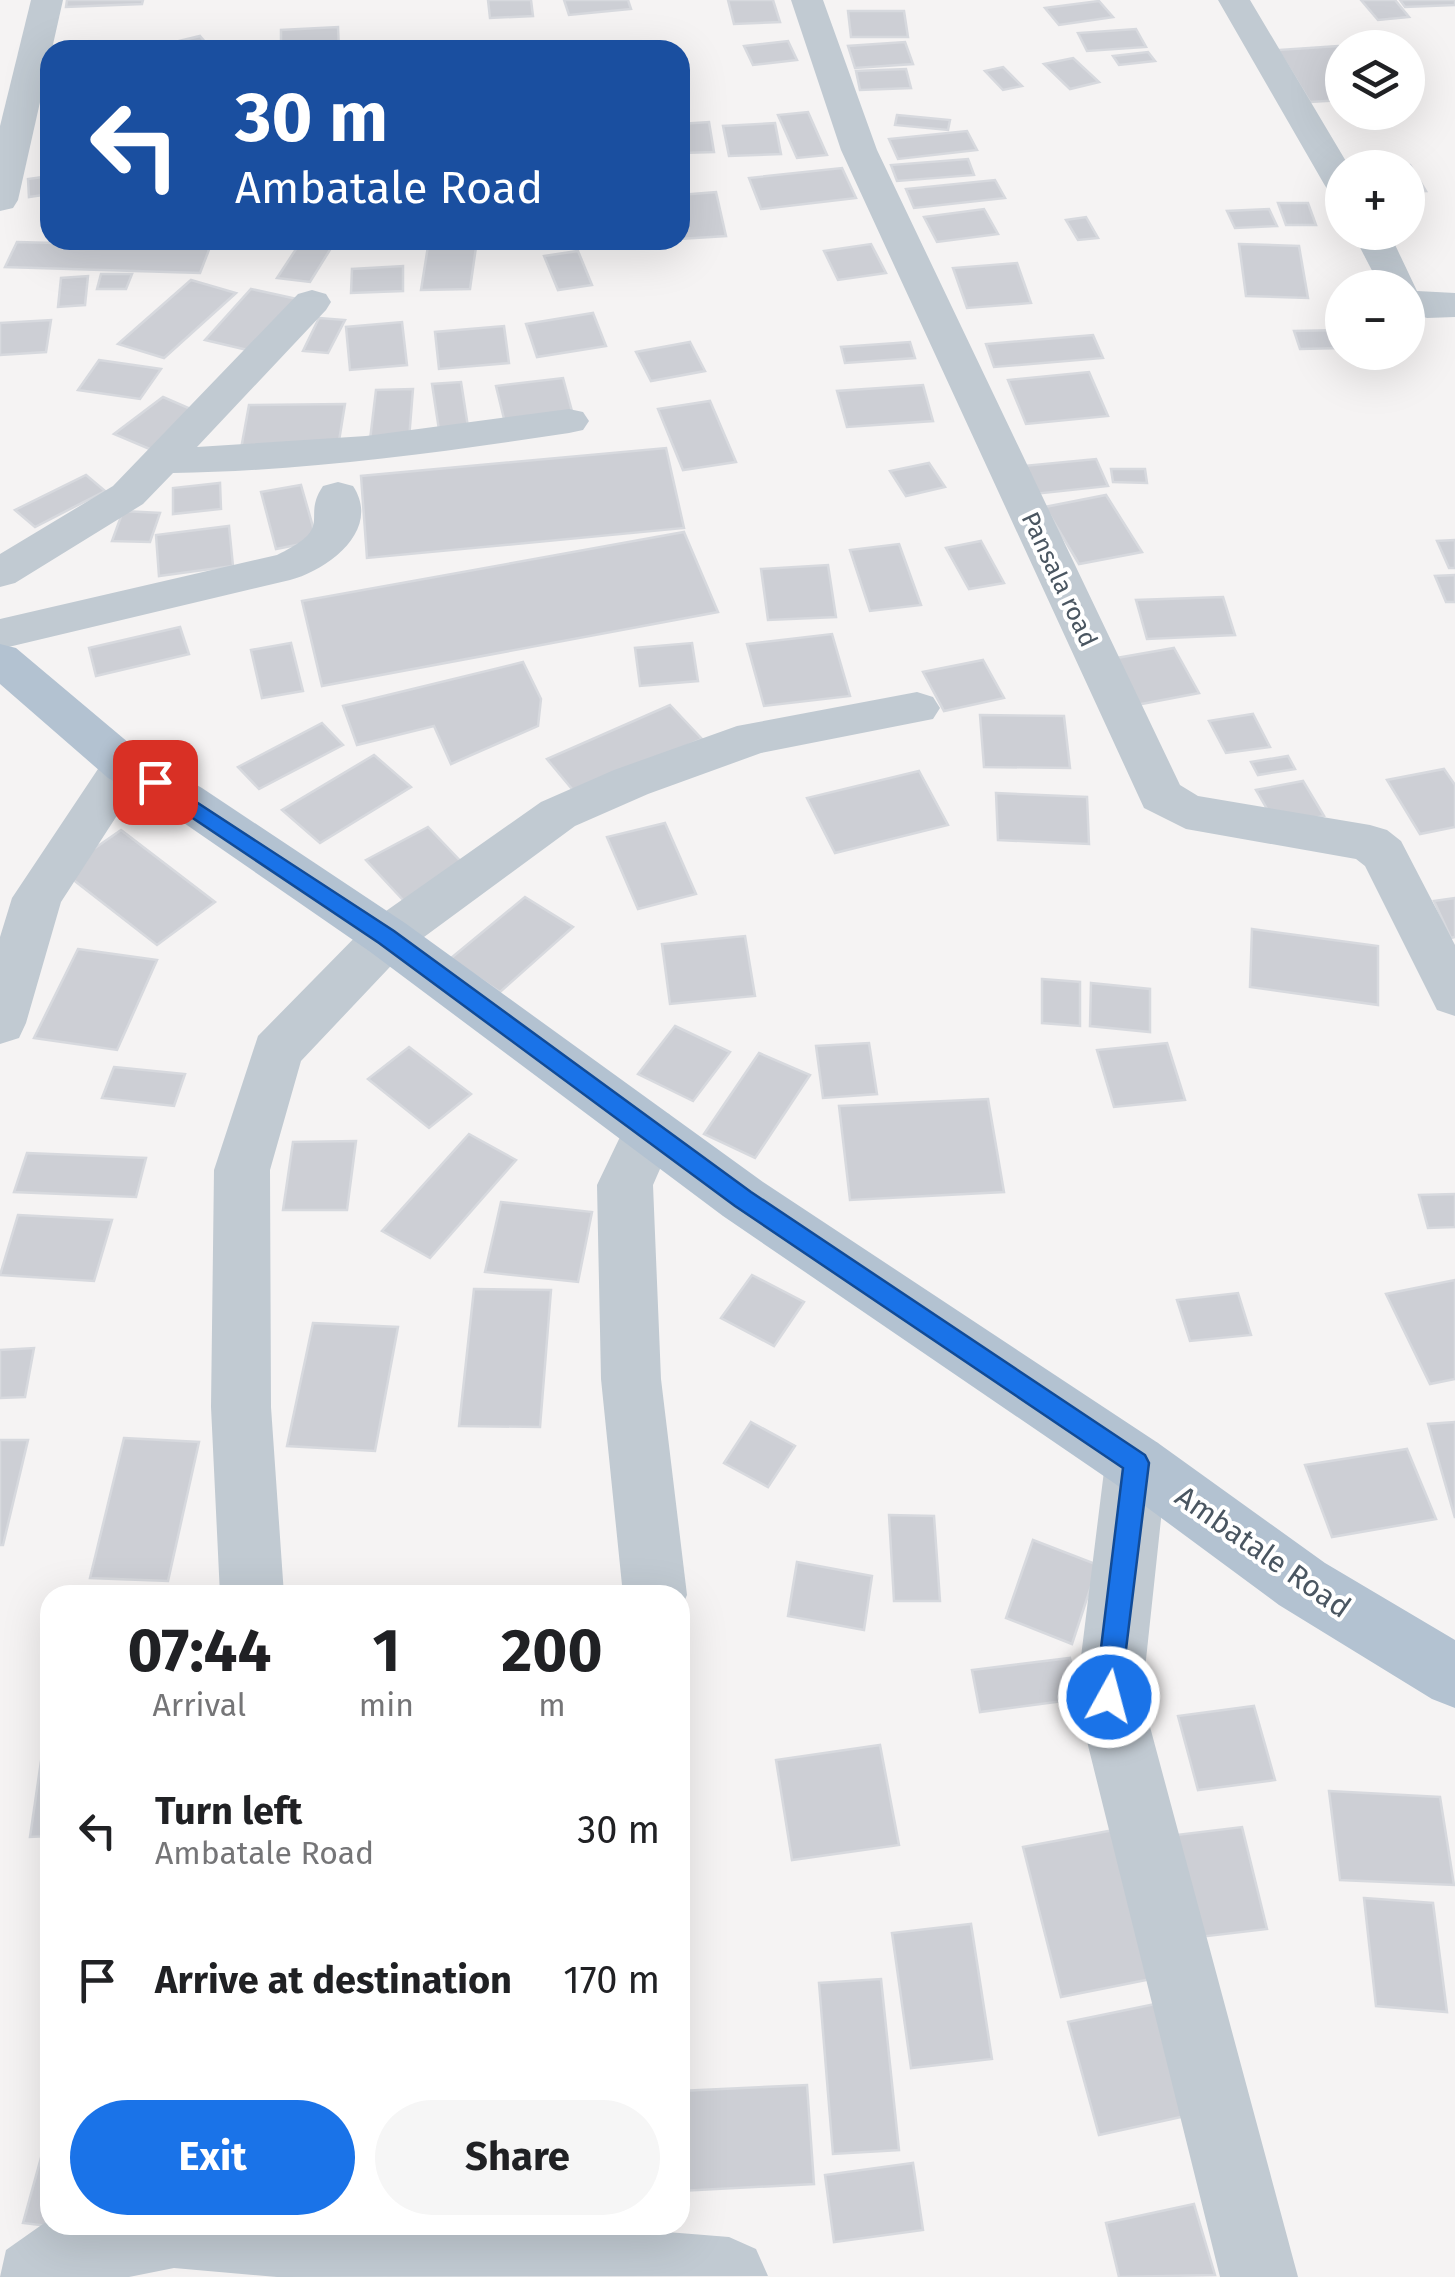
<!DOCTYPE html>
<meta charset="utf-8">
<style>
body{margin:0;font-family:"Fira Sans",sans-serif;background:#f6f6f6;color:#202124;height:100vh;display:flex;flex-direction:column;font-size:38px;white-space:nowrap}
*{box-sizing:border-box;margin:0}
p{font-size:32px;color:#757577}
.icon{flex:none;width:55px;height:55px;fill:none;stroke:currentColor;stroke-width:2;stroke-linecap:round;stroke-linejoin:round}
.map{position:relative;flex:1;overflow:hidden}
.panel{position:absolute;left:40px;top:1585px;width:650px;height:650px;display:flex;flex-direction:column;background:#fff;border-radius:30px;box-shadow:0 10px 40px #0002}
.panel>*{flex:none}
.hud{position:absolute;left:40px;top:40px;width:650px;height:210px;border-radius:30px;box-shadow:0 10px 40px #0002;background:#1a4fa0;color:#fff;overflow:hidden}
.buttons{position:absolute;left:1325px;top:30px;display:grid;gap:20px}
.buttons a{display:grid;place-items:center;width:100px;height:100px;border-radius:50%;background:#fff;box-shadow:0 10px 40px #0002;font-size:50px}
.pin{position:absolute;display:grid;place-items:center;width:85px;height:85px;color:#fff;margin:-42px;border-radius:20px;box-shadow:0 5px 15px #0006}
.me{position:absolute;width:110px;margin:-55px;rotate:7deg;stroke-linejoin:round;filter:drop-shadow(0 0 8px #0008)}
.turn{display:flex;align-items:center;gap:35px;height:210px;padding:0 30px;font-size:45px}
.turn .icon{width:130px;height:130px;stroke-width:2.5}
.turn b{display:block;font-size:70px;line-height:85px}
.eta{display:flex;justify-content:space-evenly;align-items:center;height:170px;text-align:center}
.eta b{font-size:60px;font-weight:700;line-height:70px}
.primary-button{display:flex;gap:20px;margin-top:auto;padding:20px 30px}
.primary-button a{flex:1;height:115px;border-radius:60px;background:#1a73e8;color:#fff;font-size:40px;font-weight:700;line-height:115px;text-align:center}
.primary-button a+a{background:#f6f6f6;color:#202124}
ul{padding:0;list-style:none}
li{display:flex;align-items:center;gap:30px;height:150px;padding:0 30px}
li div{flex:1}
li b{display:block;font-size:38px}
li em{font-style:normal}
.map>svg:first-child{display:block}
</style>
<div class="map">
<svg width="1455" height="2277" viewBox="0 0 1455 2277">
<rect width="100%" height="100%" fill="#f5f3f3"/>
<g fill="#cdcfd5" stroke="#d7d9de" stroke-width="2.5">
<polygon points="67,0 143,0 142,4 66,7"/>
<polygon points="488,0 531,0 533,16 490,18"/>
<polygon points="564,0 628,0 631,9 569,15"/>
<polygon points="728,0 773,0 780,22 734,24"/>
<polygon points="1361,0 1395,0 1409,17 1378,20"/>
<polygon points="1400,0 1455,0 1455,5 1405,7"/>
<polygon points="1099,1 1113,17 1059,25 1045,8"/>
<polygon points="848,11 904,11 908,37 851,37"/>
<polygon points="338,27 339,50 281,50 281,30"/>
<polygon points="1136,29 1146,47 1087,51 1078,33"/>
<polygon points="200,36 212,50 146,49"/>
<polygon points="788,41 797,60 753,65 744,46"/>
<polygon points="905,42 913,64 855,68 848,46"/>
<polygon points="1338,46 1342,52 1342,100 1310,102 1278,50"/>
<polygon points="1148,52 1155,61 1119,65 1113,56"/>
<polygon points="1073,58 1099,82 1070,89 1044,64"/>
<polygon points="1003,67 1022,86 1003,90 985,71"/>
<polygon points="906,69 911,88 860,90 856,71"/>
<polygon points="808,112 827,155 797,158 778,115"/>
<polygon points="897,115 950,120 948,130 895,125"/>
<polygon points="709,122 714,152 681,153 680,124"/>
<polygon points="775,123 781,154 729,156 723,126"/>
<polygon points="967,131 977,150 898,159 889,139"/>
<polygon points="968,159 974,175 897,181 891,165"/>
<polygon points="1410,165 1426,191 1408,192 1408,168 1379,168"/>
<polygon points="842,168 856,198 761,209 749,178"/>
<polygon points="50,176 50,194 29,197 28,179"/>
<polygon points="995,180 1005,198 914,208 906,189"/>
<polygon points="716,192 726,236 680,239 680,195"/>
<polygon points="1278,203 1308,203 1316,225 1286,225"/>
<polygon points="984,209 998,234 937,242 924,217"/>
<polygon points="1269,209 1277,226 1235,228 1227,211"/>
<polygon points="1086,217 1098,238 1078,240 1066,220"/>
<polygon points="302,240 336,240 310,282 277,278"/>
<polygon points="429,240 477,240 470,289 421,290"/>
<polygon points="17,242 210,247 200,273 5,267"/>
<polygon points="871,244 886,273 838,280 824,251"/>
<polygon points="1239,244 1299,246 1308,298 1246,296"/>
<polygon points="578,251 592,285 558,290 544,256"/>
<polygon points="1017,263 1031,303 967,308 953,268"/>
<polygon points="403,266 403,291 351,293 352,269"/>
<polygon points="101,274 132,274 126,289 97,289"/>
<polygon points="88,276 85,305 58,307 61,278"/>
<polygon points="191,280 236,293 164,358 118,344"/>
<polygon points="251,289 297,299 252,351 205,340"/>
<polygon points="593,313 606,346 537,357 526,324"/>
<polygon points="319,318 345,320 328,353 303,351"/>
<polygon points="51,320 46,352 0,355 0,323"/>
<polygon points="402,322 407,365 350,370 346,327"/>
<polygon points="504,326 509,363 439,369 435,332"/>
<polygon points="1342,330 1342,348 1300,349 1294,331"/>
<polygon points="1093,335 1103,358 994,367 986,344"/>
<polygon points="690,342 705,371 651,381 636,352"/>
<polygon points="910,342 915,358 845,363 841,347"/>
<polygon points="99,360 161,369 140,399 78,390"/>
<polygon points="1089,372 1108,416 1026,424 1008,380"/>
<polygon points="563,378 573,415 505,423 496,386"/>
<polygon points="461,382 468,427 439,430 432,384"/>
<polygon points="923,385 933,421 847,427 837,391"/>
<polygon points="413,389 409,439 370,440 376,390"/>
<polygon points="163,397 200,413 152,450 114,434"/>
<polygon points="710,401 736,462 683,470 658,409"/>
<polygon points="345,404 338,447 241,449 249,405"/>
<polygon points="666,448 684,528 367,558 361,476"/>
<polygon points="1096,459 1108,486 1034,494 1023,466"/>
<polygon points="929,463 945,487 906,496 890,471"/>
<polygon points="1111,469 1145,469 1147,483 1113,482"/>
<polygon points="86,475 105,491 35,527 15,510"/>
<polygon points="220,483 221,509 173,514 173,488"/>
<polygon points="301,485 317,541 276,549 261,492"/>
<polygon points="1106,495 1142,552 1079,564 1045,507"/>
<polygon points="123,511 160,513 150,542 112,541"/>
<polygon points="229,526 233,566 159,576 156,535"/>
<polygon points="684,532 718,612 322,686 302,601"/>
<polygon points="1455,540 1455,568 1449,568 1437,541"/>
<polygon points="981,541 1004,583 969,589 946,548"/>
<polygon points="899,544 921,605 870,611 850,550"/>
<polygon points="828,565 836,617 768,620 761,569"/>
<polygon points="1455,575 1455,602 1446,602 1435,576"/>
<polygon points="1223,597 1235,635 1147,639 1136,600"/>
<polygon points="180,627 189,654 96,676 89,648"/>
<polygon points="832,634 850,696 764,706 747,644"/>
<polygon points="291,643 303,691 262,698 251,650"/>
<polygon points="692,643 698,681 640,686 635,648"/>
<polygon points="1174,648 1199,693 1136,705 1111,659"/>
<polygon points="983,660 1004,698 944,711 923,672"/>
<polygon points="523,662 541,699 538,726 451,764 434,726 357,745 343,706"/>
<polygon points="670,705 702,739 577,795 547,759"/>
<polygon points="1253,714 1270,747 1226,753 1209,721"/>
<polygon points="980,715 1064,716 1070,768 984,767"/>
<polygon points="322,723 343,745 259,789 238,767"/>
<polygon points="374,755 411,787 320,843 282,810"/>
<polygon points="1288,756 1295,769 1258,775 1251,762"/>
<polygon points="1444,769 1455,785 1455,827 1420,834 1387,780"/>
<polygon points="919,771 948,825 835,853 807,798"/>
<polygon points="1303,781 1324,816 1277,826 1256,790"/>
<polygon points="996,793 1087,797 1089,844 998,840"/>
<polygon points="665,823 696,894 638,909 607,837"/>
<polygon points="428,827 466,867 404,901 366,860"/>
<polygon points="121,830 215,902 157,945 62,871"/>
<polygon points="525,897 573,927 500,992 450,959"/>
<polygon points="1455,898 1455,937 1451,938 1434,901"/>
<polygon points="1252,929 1378,946 1378,1005 1250,987"/>
<polygon points="745,936 755,996 670,1004 662,944"/>
<polygon points="78,949 157,960 117,1050 34,1038"/>
<polygon points="1042,979 1080,982 1080,1026 1042,1023"/>
<polygon points="1091,983 1150,989 1150,1032 1090,1026"/>
<polygon points="675,1026 730,1052 693,1101 638,1074"/>
<polygon points="869,1043 877,1094 823,1098 816,1046"/>
<polygon points="1167,1043 1185,1100 1114,1107 1097,1050"/>
<polygon points="409,1047 471,1094 429,1128 368,1079"/>
<polygon points="759,1053 810,1075 755,1158 704,1134"/>
<polygon points="114,1067 185,1074 174,1106 102,1098"/>
<polygon points="988,1099 1004,1192 850,1200 839,1106"/>
<polygon points="469,1134 516,1160 430,1258 382,1231"/>
<polygon points="356,1141 347,1210 283,1210 293,1142"/>
<polygon points="27,1153 146,1158 136,1197 14,1192"/>
<polygon points="1455,1194 1455,1227 1428,1228 1419,1195"/>
<polygon points="501,1202 592,1212 578,1282 485,1272"/>
<polygon points="18,1215 112,1220 94,1281 0,1275"/>
<polygon points="752,1275 804,1302 774,1346 721,1318"/>
<polygon points="1455,1280 1455,1379 1430,1384 1386,1294"/>
<polygon points="474,1289 551,1290 540,1427 459,1426"/>
<polygon points="1238,1293 1251,1335 1190,1341 1177,1300"/>
<polygon points="313,1323 398,1327 375,1451 287,1446"/>
<polygon points="34,1348 25,1397 0,1398 0,1350"/>
<polygon points="751,1422 795,1446 768,1487 724,1463"/>
<polygon points="1455,1422 1455,1518 1428,1424"/>
<polygon points="124,1438 199,1442 168,1581 90,1578"/>
<polygon points="0,1440 28,1440 3,1545 0,1545"/>
<polygon points="1407,1449 1436,1519 1332,1537 1305,1465"/>
<polygon points="889,1515 934,1516 940,1601 894,1601"/>
<polygon points="1033,1540 1098,1565 1072,1644 1006,1618"/>
<polygon points="797,1562 872,1576 864,1630 788,1616"/>
<polygon points="1070,1658 1079,1699 980,1712 972,1670"/>
<polygon points="1254,1706 1275,1780 1198,1790 1178,1716"/>
<polygon points="48,1713 50,1836 30,1837"/>
<polygon points="880,1745 899,1845 792,1860 776,1760"/>
<polygon points="1329,1791 1440,1797 1454,1885 1340,1880"/>
<polygon points="1242,1827 1267,1929 1191,1938 1168,1836"/>
<polygon points="1114,1830 1156,1978 1061,1997 1023,1847"/>
<polygon points="1364,1898 1433,1903 1447,2012 1376,2006"/>
<polygon points="971,1924 992,2059 911,2068 892,1933"/>
<polygon points="881,1979 899,2150 833,2154 819,1983"/>
<polygon points="1165,2002 1199,2113 1099,2135 1068,2022"/>
<polygon points="807,2085 814,2184 680,2191 680,2091"/>
<polygon points="50,2125 50,2225 100,2225 98,2232 23,2223"/>
<polygon points="913,2163 923,2230 834,2242 825,2175"/>
<polygon points="1194,2204 1215,2275 1119,2277 1106,2223"/>
</g>
<g fill="none" stroke-linecap="round" stroke-linejoin="round">
<g fill="#c1cad2" fill-rule="evenodd">
<polygon points="31,0 63,0 18,200 13,208 0,211 0,126"/>
<polygon points="791,0 823,0 877,150 1180,785 1198,796 1370,825 1387,830 1401,841 1455,945 1455,1016 1437,1010 1365,866 1356,859 1186,829 1144,808 841,150"/>
<polygon points="1218,0 1250,0 1350,168 1342,168 1342,195 1329,192 1324,184"/>
<polygon points="1352,232 1389,232 1417,291 1455,293 1455,317 1427,318 1408,312 1408,288 1381,288"/>
<path d="M312,290L326,294L331,302L326,310L197,447L366,436L569,409L583,412L589,421L583,430L569,433C437,453 306,471 173,473L143,504L15,583L0,587V554L113,486L298,294Z"/>
<path d="M338,482L353,486C382,530 328,570 290,580L0,649V619L277,555C337,526 300,520 323,486Z"/>
<polygon points="917,692 933,697 940,708 933,719 761,753 648,794 575,826 405,951 301,1061 270,1170 271,1407 284,1595 220,1595 211,1407 214,1170 258,1036 369,923 541,802 614,770 737,726"/>
<polygon points="125,749 142,754 149,766 61,902 26,1023 19,1038 0,1044 0,937 12,898 108,754"/>
<polygon points="650,1108 669,1114 677,1130 653,1185 661,1379 687,1595 680,1611 680,1595 623,1595 601,1379 597,1185 631,1114"/>
<polygon points="1136,1435 1158,1443 1167,1463 1142,1697 1298,2277 1220,2277 1076,1697 1105,1463 1114,1443"/>
<polygon points="50,2219 50,2225 580,2225 729,2237 756,2249 768,2276 277,2277 174,2268 129,2277 0,2277 6,2250"/>
</g>
<polygon fill="#b3c2d1" fill-rule="evenodd" points="0,644 16,648 142,754 202,788 405,923 763,1182 1158,1443 1325,1563 1455,1640 1455,1708 1432,1699 1279,1605 1114,1483 723,1216 369,951 168,812 108,778 0,684"/>
</g>
<polygon fill="#1a73e8" stroke="#114b97" stroke-width="2.5" points="155,775 394,931 751,1192 1145,1455 1149,1463 1119,1706 1109,1710 1099,1706 1095,1697 1123,1468 735,1206 379,943 148,788 148,777"/>
<g text-anchor="middle" stroke-width="8" stroke-linejoin="round" paint-order="stroke">
<g font-size="25" fill="#4a5661" stroke="#fff">
<text transform="translate(1060 579) rotate(65)" y="9">Pansala road</text>
</g>
<g font-size="30" fill="#4a5661" stroke="#fff">
<text transform="translate(1263 1552) rotate(35)" y="10">Ambatale Road</text>
</g>
</g>
</svg>
<div class="buttons">
<a><svg class="icon" aria-label="layers" viewBox="0 0 24 24"><path d="M12 4l9 5-9 5-9-5zM3 14l9 5 9-5"/></svg></a>
<a>+</a>
<a>−</a>
</div>
<div class="pin" style="left:155px;top:782px;background:#d93025"><svg class="icon" aria-label="arrive" viewBox="0 0 24 24"><path d="M6 21V4h12l-3 4 3 4H6"/></svg></div>
<svg class="me" style="left:1109px;top:1697px" viewBox="-20 -20 40 40"><circle r="17" fill="#1a73e8" stroke="#fff" stroke-width="3"/><path d="M0-11L8 9 0 5-8 9z" fill="#fff"/></svg>
<div class="hud">
<div class="turn"><svg class="icon" aria-label="left" viewBox="0 0 24 24"><path d="M17 20v-9H6M10 6l-5 5 5 5"/></svg><div><b>30 m</b>Ambatale Road</div></div>
</div>
<section class="panel">
<div class="eta">
<div><b>07:44</b><p>Arrival</p></div>
<div><b>1</b><p>min</p></div>
<div><b>200</b><p>m</p></div>
</div>
<ul>
<li><svg class="icon" aria-label="left" viewBox="0 0 24 24"><path d="M17 20v-9H6M10 6l-5 5 5 5"/></svg><div><b>Turn left</b><p>Ambatale Road</p></div><em>30 m</em></li>
<li><svg class="icon" aria-label="arrive" viewBox="0 0 24 24"><path d="M6 21V4h12l-3 4 3 4H6"/></svg><div><b>Arrive at destination</b></div><em>170 m</em></li>
</ul>
<div class="primary-button"><a>Exit</a><a>Share</a></div>
</section>
</div>
